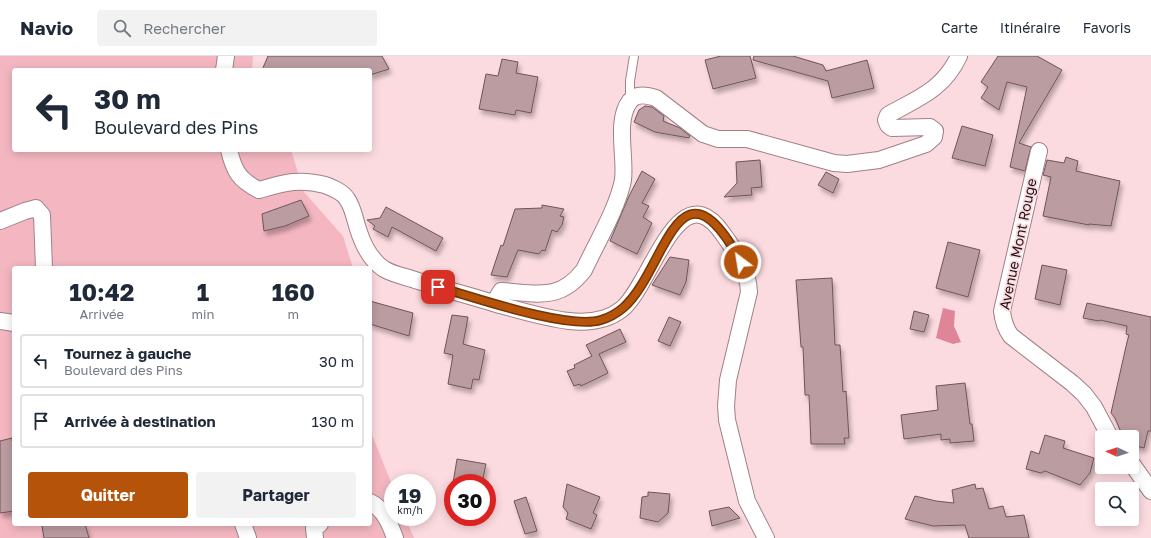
<!DOCTYPE html>
<html lang="fr">
<meta charset="utf-8">
<style>
body{margin:0;font-family:"Golos Text",sans-serif;background:#f2f2f3;color:#1f2937;height:100vh;display:flex;flex-direction:column;font-size:15px;white-space:nowrap}
*{box-sizing:border-box;margin:0}
p{font-size:13px;color:#747a83}
.icon{flex:none;width:22px;height:22px;fill:none;stroke:currentColor;stroke-width:2;stroke-linecap:round;stroke-linejoin:round}
.map{position:relative;flex:1;overflow:hidden}
.panel{position:absolute;left:12px;top:210px;width:360px;height:260px;display:flex;flex-direction:column;background:#fff;border-radius:4px;box-shadow:0 2px 10px #0003}
.panel>*{flex:none}
.guide{position:absolute;left:12px;top:12px;width:360px;height:84px;border-radius:4px;box-shadow:0 2px 10px #0003;background:#fff;color:#1f2937;overflow:hidden}
.needle{width:26px;rotate:274deg}
.fabs{position:absolute;left:1095px;top:374px;display:grid;gap:8px}
.fabs a{display:grid;place-items:center;width:44px;height:44px;border-radius:4px;background:#fff;box-shadow:0 2px 10px #0003;font-size:20px}
.speed{position:absolute;left:384px;top:418px;display:flex;gap:8px;font-size:20px;font-weight:700;text-align:center}
.speed>*{display:grid;place-content:center;width:52px;height:52px;border-radius:50%;background:#fff;box-shadow:0 2px 10px #0003;line-height:1}
.speed small{font-size:10px;font-weight:400}
.speed .limit{border:6px solid #d22;background:#fff;color:#111}
.pin{position:absolute;display:grid;place-items:center;width:34px;height:34px;color:#fff;margin:-17px;border-radius:8px;box-shadow:0 2px 6px #0006}
.me{position:absolute;width:44px;margin:-22px;rotate:329deg;stroke-linejoin:round;filter:drop-shadow(0 0 3px #0008)}
.turn{display:flex;align-items:center;gap:14px;height:84px;padding:0 16px;font-size:18px}
.turn .icon{width:52px;height:52px;stroke-width:2.5}
.turn b{display:block;font-size:28px;line-height:34px}
.eta{display:flex;justify-content:space-evenly;align-items:center;height:68px;text-align:center}
.eta b{font-size:24px;font-weight:700;line-height:28px}
.button{display:flex;gap:8px;margin-top:auto;padding:8px 16px}
.button a{flex:1;height:46px;border-radius:4px;background:#b45309;color:#fff;font-size:16px;font-weight:700;line-height:46px;text-align:center}
.button a+a{background:#f2f2f3;color:#1f2937}
ul{padding:0;list-style:none}
li{display:flex;align-items:center;gap:12px;height:54px;margin:0 8px 6px;padding:0 8px;border:2px solid #e0e1e3;border-radius:4px}
li div{flex:1}
li b{display:block;font-size:15px}
li em{font-style:normal}
header{display:flex;align-items:center;gap:24px;box-sizing:border-box;height:56px;padding:0 20px;background:#fff;border-bottom:1px solid #e0e1e3}
header strong{font-size:19px}
nav{display:flex;gap:22px;margin-inline-start:auto;font-size:14px}
.search{width:280px;height:36px;background:#f2f2f3;display:flex;align-items:center;gap:10px;box-sizing:border-box;padding:0 14px;border-radius:4px;color:#747a83;font-size:15px}
.map>svg:first-child{display:block}
</style>
<header>
<strong>Navio</strong>
<div class="search"><svg class="icon" aria-label="search" viewBox="0 0 24 24"><circle cx="10" cy="10" r="6"/><path d="M15 15l6 6"/></svg>Rechercher</div>
<nav><a>Carte</a><a>Itinéraire</a><a>Favoris</a></nav>
</header>
<div class="map">
<svg width="1151" height="482" viewBox="0 0 1151 482">
<defs>
<filter id="shadow"><feDropShadow dx="2.5" dy="4.5" stdDeviation="2" flood-color="#0004"/></filter>
</defs>
<rect width="100%" height="100%" fill="#fcdbe0"/>
<polygon fill="#f4b7c1" points="0,0 253,0 252,14 14,14 14,94 291,94 304,136 343,180 353,212 14,212 14,468 370,468 370,374 393,431 393,461 405,461 414,482 0,482"/>
<polygon fill="#de8697" points="943,252 955,255 954,270 961,286 953,288 936,282"/>
<g fill="#bb9ca1" stroke="#705458" filter="url(#shadow)">
<polygon points="268,0 382,0 389,13 370,19 370,14 262,14"/>
<polygon points="721,0 750,0 756,22 713,33 705,4"/>
<polygon points="754,0 793,0 823,9 826,15 867,4 874,32 832,42 828,25 753,4"/>
<polygon points="998,0 1037,0 1062,14 1019,87 1031,91 1025,115 1010,111 1027,31 1007,26 999,54 981,42 988,31 981,26"/>
<polygon points="502,3 518,6 516,17 538,21 531,57 516,54 515,59 479,53 486,18 498,20"/>
<polygon points="645,50 652,51 664,60 663,65 680,72 690,80 689,82 655,76 634,66 639,54"/>
<polygon points="962,70 993,79 985,110 952,102"/>
<polygon points="1066,101 1078,105 1076,115 1120,125 1111,170 1089,168 1089,169 1043,160 1051,121 1043,119 1047,104 1064,107"/>
<polygon points="760,104 762,131 751,132 752,139 724,141 737,127 736,106"/>
<polygon points="642,115 655,123 642,147 649,150 643,161 652,167 637,198 610,185 629,140"/>
<polygon points="826,116 839,123 833,137 818,129"/>
<polygon points="301,144 309,160 285,170 264,175 262,158"/>
<polygon points="542,149 564,153 560,160 564,161 562,169 557,176 552,174 545,195 542,194 539,198 518,194 507,221 491,219 501,189 503,190 515,153 542,152"/>
<polygon points="386,151 443,182 436,195 392,171 388,181 373,173 375,170 367,164 380,162"/>
<polygon points="948,186 980,194 968,241 936,232"/>
<polygon points="670,201 689,204 686,226 680,239 652,229"/>
<polygon points="1042,209 1067,214 1060,249 1035,243"/>
<polygon points="832,222 835,289 840,289 843,336 846,335 849,382 844,382 845,388 811,388 809,339 805,339 803,291 801,291 796,224"/>
<polygon points="370,245 413,257 409,280 370,268"/>
<polygon points="1087,247 1151,261 1151,375 1148,375 1144,392 1132,389 1132,381 1122,380 1123,375 1120,374 1115,362 1111,357 1127,286 1129,279 1126,278 1127,270 1100,264 1099,265 1083,262"/>
<polygon points="914,255 929,259 924,276 910,273"/>
<polygon points="452,259 468,261 463,288 485,294 479,324 473,323 471,333 448,328 453,299 444,297"/>
<polygon points="669,261 681,266 670,290 658,285"/>
<polygon points="620,273 626,286 599,298 608,317 581,330 580,328 574,330 567,315 575,312 574,309 592,300 586,289"/>
<polygon points="965,327 970,368 972,368 974,385 950,387 950,383 941,384 941,378 904,383 901,359 938,354 936,330"/>
<polygon points="1045,379 1065,385 1063,392 1094,402 1090,417 1080,429 1045,415 1041,417 1026,413 1031,395 1039,398"/>
<polygon points="12,382 12,385 14,385 14,455 0,457 0,385"/>
<polygon points="457,403 486,408 482,427 453,427"/>
<polygon points="567,428 600,441 593,457 597,459 591,473 566,463 568,457 563,451"/>
<polygon points="975,428 976,433 983,432 989,453 1003,450 1006,461 1024,459 1029,482 969,482 965,469 933,470 905,463 915,440 936,445 954,447 952,434"/>
<polygon points="648,436 670,438 668,457 658,466 640,462 642,441 648,440"/>
<polygon points="526,441 537,475 525,478 514,445"/>
<polygon points="729,451 740,462 712,470 709,455"/>
<polygon points="51,468 85,468 89,482 44,482 42,470"/>
</g>
<g fill="none" stroke-linecap="round" stroke-linejoin="round">
<defs>
<polyline id="service" points="630,45 630,25 634,0"/>
<g id="minor">
<polyline points="224,14 226,0"/>
<path d="M229,94C234,115 239,124 259,134C284,127 299,122 325,129C333,132 343,136 347,143C353,151 355,164 358,173C363,189 370,204 384,213C394,219 408,221 418,225C443,233 468,239 493,247C518,254 544,262 569,265C588,267 607,265 622,253C651,230 679,113 723,178C736,196 748,213 749,236L728,324L726,350L727,364L747,445L766,482"/>
<path d="M1039,95L1002,255C1003,265 1005,272 1011,280L1072,327L1084,338L1094,351L1110,381"/>
<polyline points="0,165 25,155 36,152 42,159 44,212"/>
<path d="M494,247L501,235C537,237 559,246 584,214C596,188 618,151 623,124C626,101 615,64 630,45C636,37 647,39 656,42L703,78L718,83H747L834,107L847,108L879,104L926,88L934,81L935,75L930,71L892,72L888,69L886,64L888,59C918,42 943,34 959,0"/>
<polyline points="0,265 14,267"/>
<polyline points="1132,408 1151,435"/>
<path d="M370,446C384,453 390,468 395,482"/>
<polyline points="243,468 248,482"/>
<polyline points="315,482 314,472 320,468"/>
</g>
</defs>
<use href="#service" stroke="#9f8186" stroke-width="10"/>
<use href="#minor" stroke="#9f8186" stroke-width="18"/>
<use href="#service" stroke="#fff" stroke-width="8"/>
<use href="#minor" stroke="#fff" stroke-width="16"/>
</g>
<g fill="none" stroke-linecap="round" stroke-linejoin="round">
<defs>
<path id="route" d="M438,231C474,241 568,274 601,264C608,262 617,257 623,252C666,215 678,90 741,206"/>
</defs>
<use href="#route" stroke="#753606" stroke-width="10"/>
<use href="#route" stroke="#b45309" stroke-width="7"/>
</g>
<g text-anchor="middle" stroke-width="3.5" stroke-linejoin="round" paint-order="stroke">
<g font-size="14" fill="#201517" stroke="#fcdbe0">
<text transform="translate(1018 188) rotate(-78)" y="5">Avenue Mont Rouge</text>
</g>
</g>
</svg>
<div class="fabs">
<a><svg class="needle" viewBox="-14 -14 28 28"><path d="M0-13l5 13h-10z" fill="#e53935"/><path d="M0 13l5-13h-10z" fill="#747a83"/></svg></a>
<a><svg class="icon" aria-label="search" viewBox="0 0 24 24"><circle cx="10" cy="10" r="6"/><path d="M15 15l6 6"/></svg></a>
</div>
<div class="speed"><div>19<small>km/h</small></div><div class="limit">30</div></div>
<div class="pin" style="left:438px;top:231px;background:#d93025"><svg class="icon" aria-label="arrive" viewBox="0 0 24 24"><path d="M6 21V4h12l-3 4 3 4H6"/></svg></div>
<svg class="me" style="left:741px;top:206px" viewBox="-20 -20 40 40"><circle r="17" fill="#b45309" stroke="#fff" stroke-width="3"/><path d="M0-11L8 9 0 5-8 9z" fill="#fff"/></svg>
<div class="guide">
<div class="turn"><svg class="icon" aria-label="left" viewBox="0 0 24 24"><path d="M17 20v-9H6M10 6l-5 5 5 5"/></svg><div><b>30 m</b>Boulevard des Pins</div></div>
</div>
<section class="panel">
<div class="eta">
<div><b>10:42</b><p>Arrivée</p></div>
<div><b>1</b><p>min</p></div>
<div><b>160</b><p>m</p></div>
</div>
<ul>
<li><svg class="icon" aria-label="left" viewBox="0 0 24 24"><path d="M17 20v-9H6M10 6l-5 5 5 5"/></svg><div><b>Tournez à gauche</b><p>Boulevard des Pins</p></div><em>30 m</em></li>
<li><svg class="icon" aria-label="arrive" viewBox="0 0 24 24"><path d="M6 21V4h12l-3 4 3 4H6"/></svg><div><b>Arrivée à destination</b></div><em>130 m</em></li>
</ul>
<div class="button"><a>Quitter</a><a>Partager</a></div>
</section>
</div>
